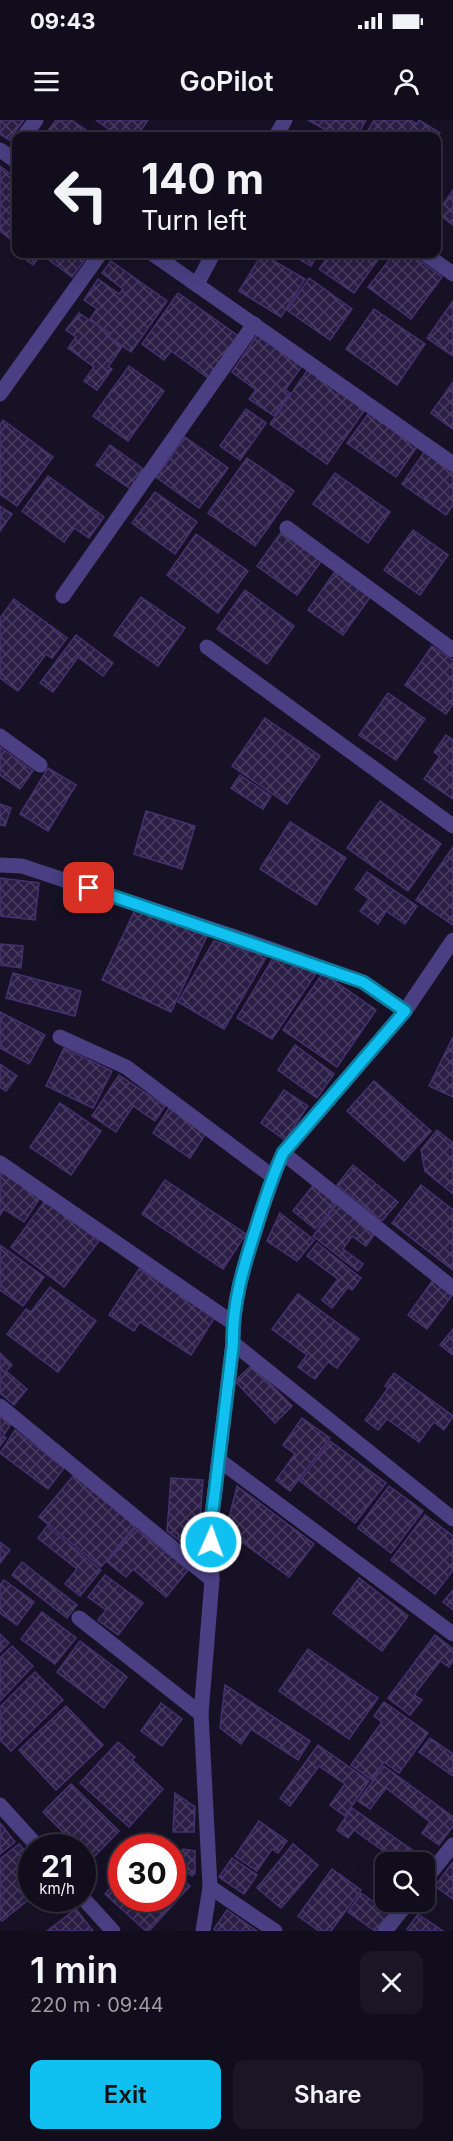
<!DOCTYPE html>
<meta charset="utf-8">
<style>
body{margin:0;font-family:Inter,sans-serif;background:#1a1625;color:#f1f3f6;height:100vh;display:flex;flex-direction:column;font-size:22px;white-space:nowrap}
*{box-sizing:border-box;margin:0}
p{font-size:20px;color:#9c9ca3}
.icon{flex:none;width:33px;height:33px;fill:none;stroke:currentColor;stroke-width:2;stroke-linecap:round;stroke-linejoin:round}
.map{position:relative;height:1811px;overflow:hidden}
.details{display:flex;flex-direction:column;background:#110d1c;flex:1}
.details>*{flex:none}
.banner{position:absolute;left:12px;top:12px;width:429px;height:126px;border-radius:12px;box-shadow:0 6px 24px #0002,0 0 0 2px #302d3b;background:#110d1c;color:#f1f3f6;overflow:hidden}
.buttons{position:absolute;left:375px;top:1732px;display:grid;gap:12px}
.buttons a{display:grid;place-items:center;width:60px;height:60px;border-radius:12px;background:#110d1c;box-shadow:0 6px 24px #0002,0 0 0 2px #302d3b;font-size:30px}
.speed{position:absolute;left:18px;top:1714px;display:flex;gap:12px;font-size:30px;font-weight:700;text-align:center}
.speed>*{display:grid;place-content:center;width:78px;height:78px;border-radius:50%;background:#110d1c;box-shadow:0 6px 24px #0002,0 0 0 2px #302d3b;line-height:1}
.speed small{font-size:15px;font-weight:400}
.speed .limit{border:9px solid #d22;background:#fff;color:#111}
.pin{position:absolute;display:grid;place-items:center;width:51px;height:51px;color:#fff;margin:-26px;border-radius:12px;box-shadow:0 3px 9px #0006}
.me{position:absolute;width:66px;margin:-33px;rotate:2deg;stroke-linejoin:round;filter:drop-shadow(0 0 4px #0008)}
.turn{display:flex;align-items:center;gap:21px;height:126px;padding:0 30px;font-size:27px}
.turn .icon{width:78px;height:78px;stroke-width:2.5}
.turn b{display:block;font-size:42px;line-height:51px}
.round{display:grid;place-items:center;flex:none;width:63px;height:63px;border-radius:12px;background:#1a1625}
.summary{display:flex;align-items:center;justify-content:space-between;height:102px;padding:0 30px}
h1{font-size:36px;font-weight:600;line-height:45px}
.action{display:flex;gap:12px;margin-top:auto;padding:12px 30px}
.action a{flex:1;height:69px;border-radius:12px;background:#0fc0f1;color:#111;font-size:24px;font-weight:600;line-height:69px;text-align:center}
.action a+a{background:#1a1625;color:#f1f3f6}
.status{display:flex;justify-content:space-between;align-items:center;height:42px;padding:0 30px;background:#110d1c;direction:ltr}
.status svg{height:16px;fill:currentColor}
header{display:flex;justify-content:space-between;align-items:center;height:78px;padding:0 30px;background:#110d1c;font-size:27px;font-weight:600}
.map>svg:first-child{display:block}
</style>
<div class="status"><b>09:43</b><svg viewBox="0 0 49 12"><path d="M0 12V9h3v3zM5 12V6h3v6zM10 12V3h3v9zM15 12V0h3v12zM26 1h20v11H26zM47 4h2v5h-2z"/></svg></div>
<header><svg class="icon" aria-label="menu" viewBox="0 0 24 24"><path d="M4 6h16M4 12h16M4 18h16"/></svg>GoPilot<svg class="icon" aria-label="person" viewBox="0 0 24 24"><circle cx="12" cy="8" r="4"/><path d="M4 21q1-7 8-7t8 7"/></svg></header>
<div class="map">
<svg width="453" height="1811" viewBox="0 0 453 1811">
<defs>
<pattern id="building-cross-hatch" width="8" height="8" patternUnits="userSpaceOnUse" patternTransform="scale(1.5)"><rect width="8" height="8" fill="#2a1e45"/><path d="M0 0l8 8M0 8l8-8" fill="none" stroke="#493e61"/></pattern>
</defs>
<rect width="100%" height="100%" fill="#171126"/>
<g fill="url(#building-cross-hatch)" stroke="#453170" stroke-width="1.5">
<polygon points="0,0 24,0 9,20 0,14"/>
<polygon points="56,0 71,0 95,16 44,16"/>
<polygon points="96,0 148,0 137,16 111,16 114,13"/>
<polygon points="308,0 366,0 357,16 331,16 333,14"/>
<polygon points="374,0 410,0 417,4 419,0 440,13 436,19 436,16 365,16"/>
<polygon points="0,46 16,58 16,115 13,121 0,111"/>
<polygon points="453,70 453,105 437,93"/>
<polygon points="18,134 89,134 72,157 41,134 33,145"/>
<polygon points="262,134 305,159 281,197 239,171"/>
<polygon points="290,134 318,134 311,146"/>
<polygon points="330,134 382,134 354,173 319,149"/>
<polygon points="394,134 410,134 442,157 411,199 368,167"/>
<polygon points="111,141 167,181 131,232 108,216 110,214 90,199 97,189 84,180 98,159 119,174 123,169 102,153"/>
<polygon points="309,158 352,189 330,220 287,190"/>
<polygon points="178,173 241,218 211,260 171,231 164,240 142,224"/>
<polygon points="453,181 453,236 427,218"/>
<polygon points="374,189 425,224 397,265 346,229"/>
<polygon points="79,193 109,213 107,216 122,227 108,247 112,249 97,270 84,261 94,247 68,228 76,217 66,210"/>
<polygon points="257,215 302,246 285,270 290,273 274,296 249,279 256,270 232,252"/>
<polygon points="129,246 164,271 128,321 93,296"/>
<polygon points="309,248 366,288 327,344 270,304"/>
<polygon points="453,262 453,309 431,293"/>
<polygon points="246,289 266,303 240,340 220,326"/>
<polygon points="371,290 419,324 396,357 347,323"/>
<polygon points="3,300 53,337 17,386 0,374 0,305"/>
<polygon points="185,317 228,348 199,388 156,357"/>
<polygon points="110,325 146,351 132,370 96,345"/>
<polygon points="425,331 453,350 453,385 446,395 402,364"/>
<polygon points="247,338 294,371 255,426 208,393"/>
<polygon points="335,353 390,392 368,423 313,384"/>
<polygon points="48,356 104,397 89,418 74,408 64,422 22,391"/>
<polygon points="155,372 197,402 175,434 132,403"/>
<polygon points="0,386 12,394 0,411"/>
<polygon points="413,410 448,435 420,475 384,450"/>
<polygon points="282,411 322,440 297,475 257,446"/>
<polygon points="196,414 248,451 218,493 167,455"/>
<polygon points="336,450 371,476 343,515 308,490"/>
<polygon points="245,470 294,506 267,544 217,509"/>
<polygon points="141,477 185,508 158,546 114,515"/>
<polygon points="14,479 67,518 52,538 46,534 18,571 0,558 0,498"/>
<polygon points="76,515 113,543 103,556 78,537 53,572 40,563"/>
<polygon points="432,526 453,540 453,584 446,594 405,565"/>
<polygon points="388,573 425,599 396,640 359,615"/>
<polygon points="265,598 320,636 287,684 232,646"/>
<polygon points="446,615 453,620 453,679 424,659 440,636 434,632"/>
<polygon points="0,627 33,651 20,669 0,655"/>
<polygon points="48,648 76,665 48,711 20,694"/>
<polygon points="240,655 271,676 263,689 231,668"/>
<polygon points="380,681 441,724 408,771 347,728"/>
<polygon points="0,684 11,688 5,706 0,705"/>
<polygon points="146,691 195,706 182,749 134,734"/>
<polygon points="290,702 346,738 316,785 260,749"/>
<polygon points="453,727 453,805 416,780"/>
<polygon points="367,752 417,786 405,804 386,791 378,804 360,791 369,779 355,769"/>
<polygon points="0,758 39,763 35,800 0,796"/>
<polygon points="135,790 207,816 171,892 102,860"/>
<polygon points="214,821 267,836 224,909 178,882"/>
<polygon points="0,824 23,826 21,848 0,845"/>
<polygon points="273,838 319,849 272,919 237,898"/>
<polygon points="13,853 81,871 75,896 6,878"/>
<polygon points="323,853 376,890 337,947 283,910"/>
<polygon points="0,892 45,915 29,944 0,928"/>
<polygon points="453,917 453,977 429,966"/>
<polygon points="295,925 334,954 317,978 278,950"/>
<polygon points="64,928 112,951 93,988 46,966"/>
<polygon points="0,944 17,956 6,971 0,967"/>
<polygon points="119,955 165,986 155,1001 133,986 116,1012 92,996"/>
<polygon points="374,961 431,1011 404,1041 347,991"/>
<polygon points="284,970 308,986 285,1020 261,1003"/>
<polygon points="60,983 101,1011 71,1055 30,1027"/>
<polygon points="169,988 206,1013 190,1038 153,1013"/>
<polygon points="437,1010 453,1023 453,1074 425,1051 421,1030"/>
<polygon points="353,1045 398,1082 382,1101 337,1065"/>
<polygon points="0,1051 40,1078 24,1102 4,1089 0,1095"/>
<polygon points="165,1060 246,1114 223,1149 142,1094"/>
<polygon points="315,1063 338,1081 315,1109 293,1091"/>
<polygon points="421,1065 453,1090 453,1150 392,1103"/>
<polygon points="45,1081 99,1121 64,1167 11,1127"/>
<polygon points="338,1082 377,1111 366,1126 352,1116 343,1129 363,1144 358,1151 313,1116"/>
<polygon points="280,1093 314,1120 297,1141 267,1121"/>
<polygon points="317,1123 361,1158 352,1170 348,1167 332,1188 322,1180 338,1159 307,1136"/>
<polygon points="0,1125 44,1157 23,1186 0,1170"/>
<polygon points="139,1149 215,1197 191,1235 140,1202 134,1211 109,1195"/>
<polygon points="433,1160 453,1174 427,1209 408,1195"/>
<polygon points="50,1167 96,1201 58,1252 7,1214 26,1189 31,1192"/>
<polygon points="298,1174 359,1219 337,1248 328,1242 315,1259 298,1247 307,1235 272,1209"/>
<polygon points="453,1209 453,1235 440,1225"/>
<polygon points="0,1233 12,1245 6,1251 27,1269 14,1285 0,1273"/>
<polygon points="252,1245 292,1286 275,1303 235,1261"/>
<polygon points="394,1253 453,1296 444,1310 434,1302 419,1322 387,1299 378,1310 365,1300 388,1268 385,1266"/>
<polygon points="0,1296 11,1304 3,1316 6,1318 0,1326"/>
<polygon points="302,1298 330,1318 290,1371 276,1360 295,1334 283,1325"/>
<polygon points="15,1310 64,1348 48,1369 0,1333"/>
<polygon points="330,1321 386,1363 355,1403 300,1361"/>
<polygon points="74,1355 135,1406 101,1447 39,1397"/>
<polygon points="171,1358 203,1360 198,1423 180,1421 167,1411"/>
<polygon points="237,1366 314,1424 289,1457 226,1410"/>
<polygon points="389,1366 423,1391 391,1433 358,1408"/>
<polygon points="425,1395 453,1416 453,1450 435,1474 391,1440"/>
<polygon points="47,1406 101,1450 80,1476 65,1464 77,1449 38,1418"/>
<polygon points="135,1408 188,1450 166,1477 133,1449 126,1457 107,1442"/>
<polygon points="0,1422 10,1430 0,1443"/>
<polygon points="22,1442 77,1485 67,1498 12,1455"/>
<polygon points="105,1455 143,1483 118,1515 98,1500 106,1490 88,1477"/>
<polygon points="359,1458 408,1496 382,1531 333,1493"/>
<polygon points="4,1460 34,1482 17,1505 0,1493 0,1465"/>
<polygon points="453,1470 453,1490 443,1482"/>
<polygon points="42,1492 76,1518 55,1544 21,1519"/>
<polygon points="0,1514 9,1523 0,1532"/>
<polygon points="435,1515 453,1529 453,1541 449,1547 440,1541 414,1575 422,1580 410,1595 388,1578"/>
<polygon points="80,1521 127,1557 104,1588 57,1552"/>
<polygon points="12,1526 33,1546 0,1581 0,1538"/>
<polygon points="308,1529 378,1578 349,1619 279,1571"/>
<polygon points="35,1552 63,1580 11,1631 0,1620 0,1587"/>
<polygon points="225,1565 310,1621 298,1640 251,1609 241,1624 220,1608"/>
<polygon points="384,1582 428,1613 399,1653 384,1642 372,1660 351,1645 382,1602 374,1596"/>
<polygon points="161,1583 182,1599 162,1626 141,1611"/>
<polygon points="66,1586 103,1625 56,1670 19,1630"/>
<polygon points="430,1618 453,1634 453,1656 419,1632"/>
<polygon points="118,1622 135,1637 132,1640 163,1669 129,1707 80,1663"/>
<polygon points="318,1625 369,1661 345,1696 330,1685 345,1664 319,1646 290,1686 280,1678"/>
<polygon points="384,1646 453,1697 453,1706 439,1725 422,1713 430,1702 386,1668 370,1689 358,1681"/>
<polygon points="71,1664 119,1711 91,1740 82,1731 82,1728 79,1728 43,1692"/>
<polygon points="175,1673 195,1687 194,1712 173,1712"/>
<polygon points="352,1688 428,1741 424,1746 424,1743 400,1743 354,1710 348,1718 337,1710"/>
<polygon points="259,1701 287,1721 278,1733 272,1729 257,1751 235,1736"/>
<polygon points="0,1703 15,1722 0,1734"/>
<polygon points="19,1724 32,1739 32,1777 2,1801 0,1799 0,1739"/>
<polygon points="293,1724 318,1745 281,1788 257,1768"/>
<polygon points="183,1729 195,1731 195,1753 192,1756 174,1741"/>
<polygon points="232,1738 257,1755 244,1774 219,1757"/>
<polygon points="452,1743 453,1743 453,1779 435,1766"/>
<polygon points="332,1749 361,1770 331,1811 319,1811 298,1796"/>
<polygon points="172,1750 190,1766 149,1811 146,1811 105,1774 122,1756 122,1779 172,1779"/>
<polygon points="361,1773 391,1794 379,1811 375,1811 348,1792"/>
<polygon points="76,1789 93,1811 47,1811"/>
<polygon points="227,1790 257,1811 216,1811 214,1809"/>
<polygon points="418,1794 443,1811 410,1811 407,1809"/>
</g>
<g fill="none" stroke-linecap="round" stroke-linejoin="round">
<g stroke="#493f82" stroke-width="15">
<polyline points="24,16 36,0"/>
<polyline points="276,16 285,0"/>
<polyline points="0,30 16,41"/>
<polyline points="153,134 453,344"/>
<polyline points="425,134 453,154"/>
<polyline points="197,164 213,134"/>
<polyline points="0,274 100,134"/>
<polyline points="287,408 453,530"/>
<polyline points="63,476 254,204"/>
<polyline points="207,527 453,706"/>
<polyline points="0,616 40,645"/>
<polyline points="0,745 22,746 268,828 363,862 405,891"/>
<polyline points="60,917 126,947 272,1056"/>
<polyline points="283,1033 453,1168"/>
<polyline points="0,1043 233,1203"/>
<polyline points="233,1223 453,1399"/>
<polyline points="0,1286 212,1460"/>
<polyline points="219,1340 453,1514"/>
<polyline points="79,1498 201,1594"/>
<polyline points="0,1685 39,1728"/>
<polyline points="424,1761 453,1725"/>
<polyline points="210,1767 275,1811"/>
<polyline points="82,1777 113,1811"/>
<path d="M203,1811L210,1767L201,1594L212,1460L211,1403L233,1223C232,1184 244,1145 256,1108C264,1082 272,1057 283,1033L405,891L453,820"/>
<polyline points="385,1811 408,1782"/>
</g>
</g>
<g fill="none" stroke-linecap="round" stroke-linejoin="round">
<defs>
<path id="route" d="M89,768L363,862L405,891L283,1033C272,1057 264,1082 256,1108C244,1145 232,1184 233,1223L211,1403V1422"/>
</defs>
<use href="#route" stroke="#0a7d9d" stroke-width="15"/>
<use href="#route" stroke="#0fc0f1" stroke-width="10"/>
</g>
</svg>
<div class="buttons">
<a><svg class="icon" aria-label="search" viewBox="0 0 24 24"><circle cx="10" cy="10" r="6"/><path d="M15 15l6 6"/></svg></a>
</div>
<div class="speed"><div>21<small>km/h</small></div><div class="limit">30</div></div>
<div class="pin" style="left:89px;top:768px;background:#d93025"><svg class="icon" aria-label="arrive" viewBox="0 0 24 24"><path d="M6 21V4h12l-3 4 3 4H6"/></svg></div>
<svg class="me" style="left:211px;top:1422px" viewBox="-20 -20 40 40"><circle r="17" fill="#0fc0f1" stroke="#fff" stroke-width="3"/><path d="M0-11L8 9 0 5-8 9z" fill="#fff"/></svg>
<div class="banner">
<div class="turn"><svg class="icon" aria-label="left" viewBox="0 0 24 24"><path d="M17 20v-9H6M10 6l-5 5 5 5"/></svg><div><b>140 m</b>Turn left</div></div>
</div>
</div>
<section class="details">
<div class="summary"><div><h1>1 min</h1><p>220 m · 09:44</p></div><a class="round"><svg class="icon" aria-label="close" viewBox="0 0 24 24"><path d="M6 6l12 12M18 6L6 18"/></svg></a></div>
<div class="action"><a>Exit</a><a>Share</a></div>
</section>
